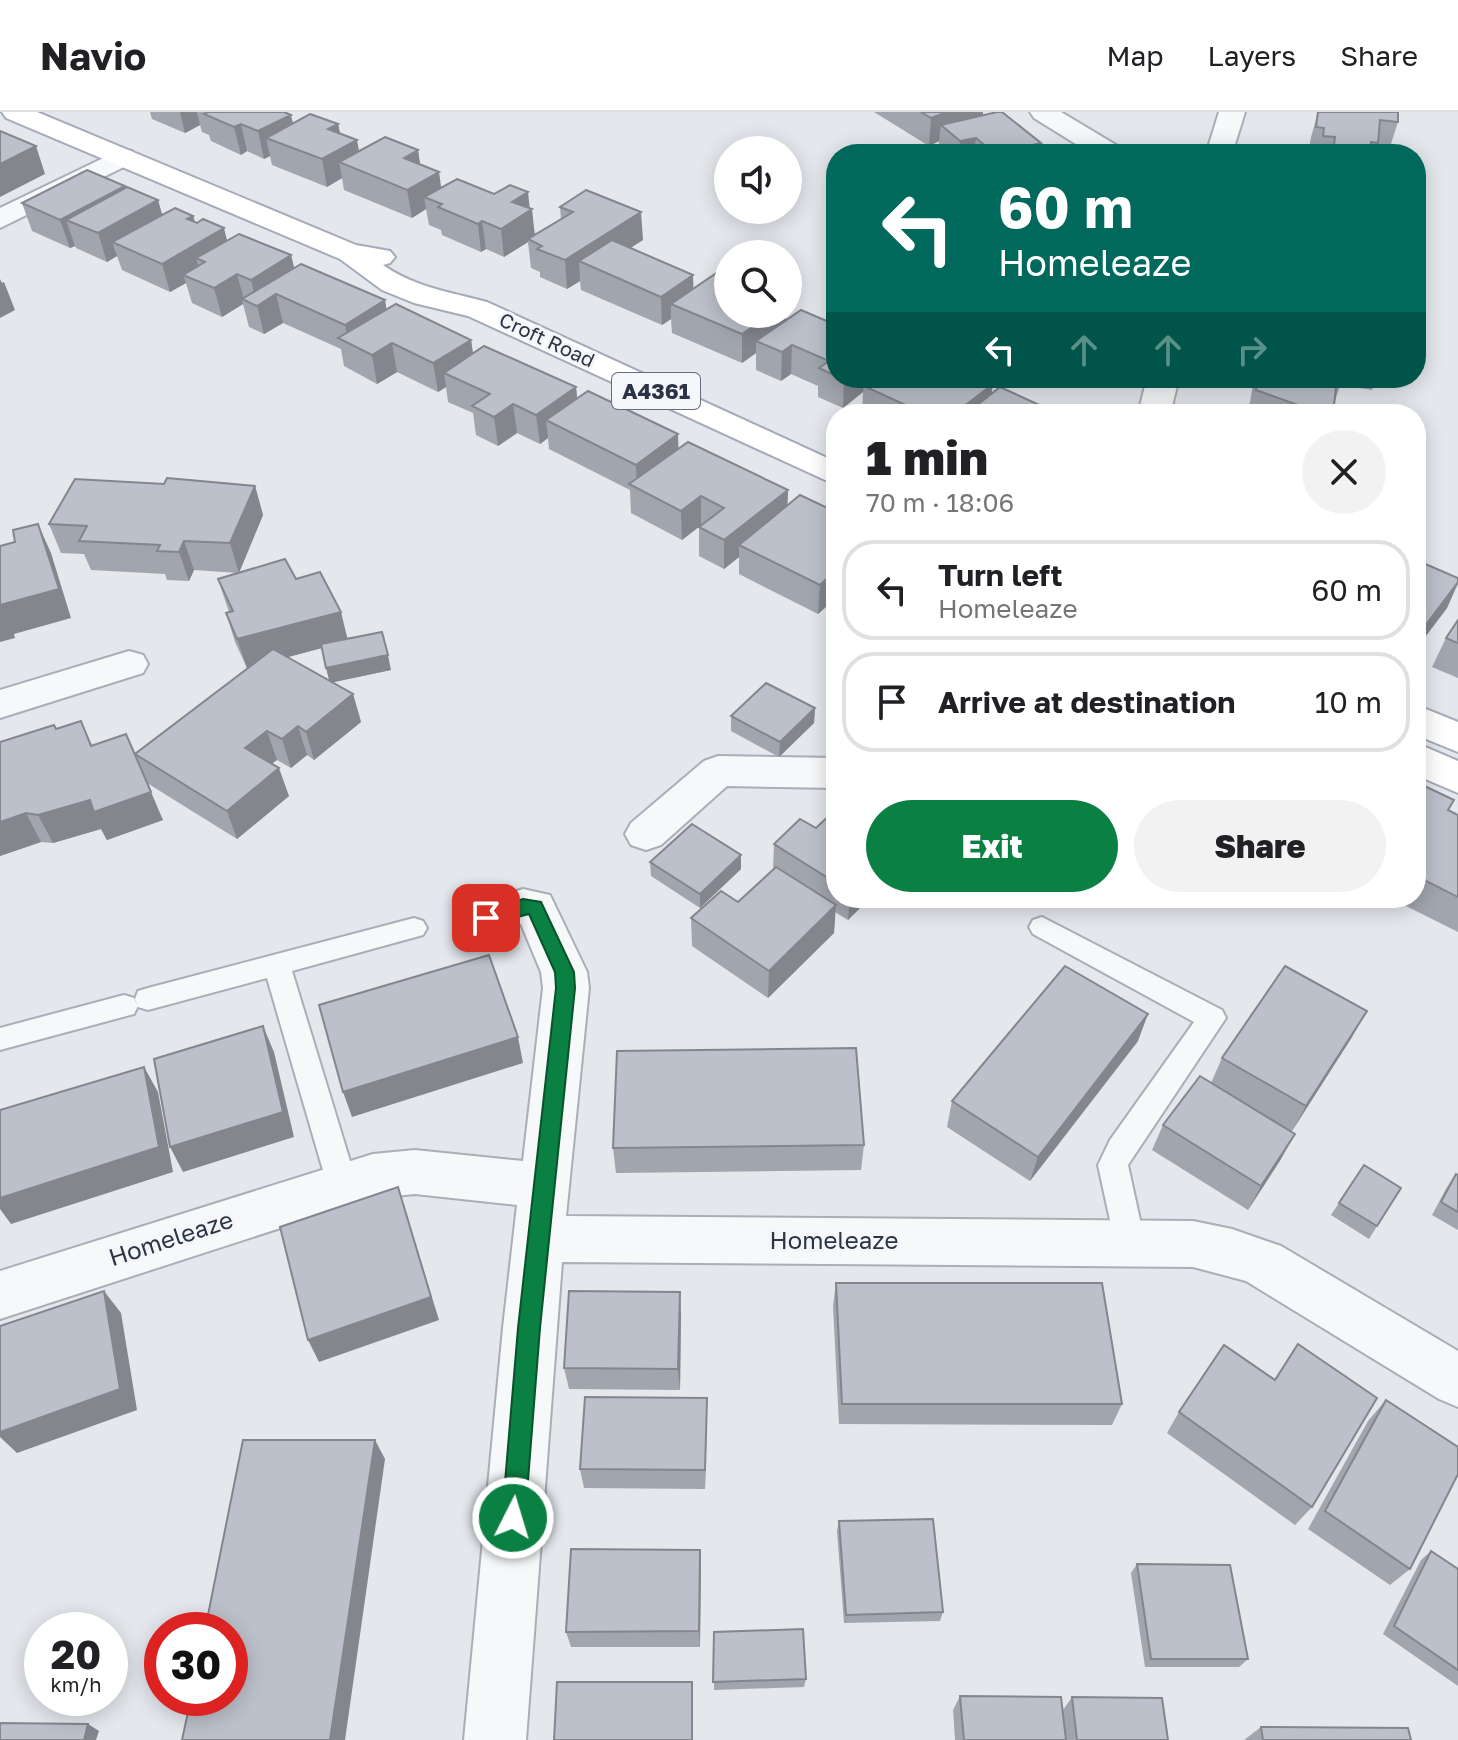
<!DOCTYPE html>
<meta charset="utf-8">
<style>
body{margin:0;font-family:"Golos Text",sans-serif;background:#f2f2f2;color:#202124;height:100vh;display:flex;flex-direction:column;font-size:30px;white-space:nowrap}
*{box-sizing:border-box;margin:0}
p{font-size:26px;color:#757577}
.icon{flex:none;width:44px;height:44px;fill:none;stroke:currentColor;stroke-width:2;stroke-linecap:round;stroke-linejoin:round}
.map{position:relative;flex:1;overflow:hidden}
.sheet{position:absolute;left:826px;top:292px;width:600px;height:504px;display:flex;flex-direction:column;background:#fff;border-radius:32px;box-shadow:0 4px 20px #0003}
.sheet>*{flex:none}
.guide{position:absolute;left:826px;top:32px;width:600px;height:244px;border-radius:32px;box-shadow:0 4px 20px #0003;background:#00695c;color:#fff;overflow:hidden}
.controls{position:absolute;left:714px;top:24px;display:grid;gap:16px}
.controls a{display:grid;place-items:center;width:88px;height:88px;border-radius:50%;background:#fff;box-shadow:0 4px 20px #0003;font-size:40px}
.speed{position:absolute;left:24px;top:1500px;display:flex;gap:16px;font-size:40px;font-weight:700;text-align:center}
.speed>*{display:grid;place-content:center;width:104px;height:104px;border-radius:50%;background:#fff;box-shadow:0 4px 20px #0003;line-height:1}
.speed small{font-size:20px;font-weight:400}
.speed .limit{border:12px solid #d22;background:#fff;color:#111}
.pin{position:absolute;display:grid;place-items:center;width:68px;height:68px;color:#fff;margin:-34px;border-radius:16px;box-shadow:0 4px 12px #0006}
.me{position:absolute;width:88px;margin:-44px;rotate:5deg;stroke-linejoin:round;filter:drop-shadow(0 0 6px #0008)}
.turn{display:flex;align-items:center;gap:28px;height:168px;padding:0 40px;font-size:36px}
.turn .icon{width:104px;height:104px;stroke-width:2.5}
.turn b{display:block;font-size:56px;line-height:68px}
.lanes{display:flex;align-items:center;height:76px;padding:0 40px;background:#0003;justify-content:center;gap:40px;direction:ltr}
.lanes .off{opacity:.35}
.round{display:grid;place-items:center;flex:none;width:84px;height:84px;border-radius:42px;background:#f2f2f2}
.head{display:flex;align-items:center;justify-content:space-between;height:136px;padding:0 40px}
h1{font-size:48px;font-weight:800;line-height:60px}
.primary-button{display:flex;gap:16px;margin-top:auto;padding:16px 40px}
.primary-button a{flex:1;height:92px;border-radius:48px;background:#0b8043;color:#fff;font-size:32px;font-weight:800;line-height:92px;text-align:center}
.primary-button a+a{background:#f2f2f2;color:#202124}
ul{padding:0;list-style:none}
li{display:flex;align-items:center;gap:24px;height:100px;margin:0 16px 12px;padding:0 24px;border:4px solid #e0e0e0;border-radius:32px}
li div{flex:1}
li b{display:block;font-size:30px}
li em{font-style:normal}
header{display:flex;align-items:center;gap:48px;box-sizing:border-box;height:112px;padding:0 40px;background:#fff;border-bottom:2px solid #e0e0e0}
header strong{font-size:38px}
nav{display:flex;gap:44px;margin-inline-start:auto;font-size:28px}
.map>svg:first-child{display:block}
</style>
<header>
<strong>Navio</strong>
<nav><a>Map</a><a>Layers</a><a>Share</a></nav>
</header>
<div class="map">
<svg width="1458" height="1628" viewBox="0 0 1458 1628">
<rect width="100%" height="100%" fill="#e4e7ec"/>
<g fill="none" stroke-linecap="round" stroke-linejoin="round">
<defs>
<g id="lane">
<polygon points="1042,805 1222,898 1226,906 1128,1053 1145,1131 1141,1141 1130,1145 1119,1141 1115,1131 1098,1053 1110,1028 1194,910 1033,822 1029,815 1033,808"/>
<polygon points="414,806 423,809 427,816 423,823 292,859 357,1072 352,1081 342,1085 332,1081 327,1072 267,866 148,898 138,895 135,887 138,879 148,876"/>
<polygon points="124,883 134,886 138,894 134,902 0,938 0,916"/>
</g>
<g id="street">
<polygon points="1030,0 1061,0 1121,36 1124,42 1092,42 1034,6"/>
<polygon points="1219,0 1245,0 1232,42 1206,42"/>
<polygon points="122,37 132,39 136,45 132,51 0,116 0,96"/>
<polygon points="1147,266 1179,266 1170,302 1138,302"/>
<polygon points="129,539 143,543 148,552 143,561 0,606 0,578"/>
<polygon points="718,644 836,646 836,676 727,674 661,733 646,738 631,733 625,722 631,711 704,649"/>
<polygon points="523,777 550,783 587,860 589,876 566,1104 1193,1109 1232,1117 1281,1134 1458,1239 1458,1295 1439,1287 1246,1169 1193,1155 562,1150 526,1628 464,1628 503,1216 517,1093 415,1082 373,1086 0,1207 0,1159 373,1042 415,1038 523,1049 543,876 541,860 521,812 486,823 471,818 464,806 471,794"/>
</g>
<g id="primary">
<path d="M2,0H37L356,133L390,139L395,145L390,151L383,153C414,175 450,180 487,190L836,350V373L468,204L414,191L382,178L340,147L6,6Z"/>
<polygon points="1416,593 1458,610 1458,640 1416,623"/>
<polygon points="1416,631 1458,649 1458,681 1416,663"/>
</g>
</defs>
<use href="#lane" stroke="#a9aeb7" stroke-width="4"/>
<use href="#street" stroke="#a9aeb7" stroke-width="4"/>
<use href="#primary" stroke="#a3abb8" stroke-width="4"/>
<use href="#lane" fill="#f7f8fa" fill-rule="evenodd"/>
<use href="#street" fill="#f7f8fa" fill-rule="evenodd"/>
<use href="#primary" fill="#fff" fill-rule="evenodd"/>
</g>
<g fill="#a1a5ae" fill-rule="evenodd">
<polygon points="148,0 286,0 293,11 338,12 340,21 359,39 418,38 420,53 441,75 530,97 535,123 561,107 560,95 643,128 630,136 694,177 728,202 786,202 785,209 836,213 836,266 980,266 993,272 991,282 1046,296 1045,302 862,302 863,280 843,296 818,285 818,274 791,262 781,269 756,258 756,241 742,251 672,221 671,207 662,213 581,178 580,169 567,177 540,165 540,160 531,156 528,130 504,145 486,137 481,140 442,123 441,118 429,113 426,97 412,106 344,78 342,66 327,75 272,53 270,44 264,47 247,39 241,43 211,29 209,23 202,20 200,13 185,21 152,7 150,0"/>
<polygon points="874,0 983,0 983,3 1039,42 940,42 938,41 939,29 929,34"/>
<polygon points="1318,0 1398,10 1389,38 1377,36 1375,42 1308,42 1311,25"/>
<polygon points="125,74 126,76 158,88 162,103 193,104 195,110 227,128 291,143 294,156 387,197 471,228 473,241 576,275 577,287 678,337 788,378 787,393 836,400 836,486 818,502 739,462 739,445 724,457 699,444 699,415 682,428 631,401 630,378 549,337 548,326 540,332 517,321 498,334 476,323 473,301 448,290 446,275 438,280 397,260 377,272 344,254 341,237 283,211 264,222 249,215 243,192 222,205 192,191 186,171 170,180 122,158 117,144 107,150 76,136 75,134 70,136 32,119 22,91"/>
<polygon points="1254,266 1377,266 1372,278 1340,273 1331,302 1248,302"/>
<path d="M164,372L255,374L263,403L239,460L296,467L348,526L391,558L332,570L353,582L361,610L314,648L307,643L291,656L277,648L272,651L289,684L237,727L147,671L135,642L250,555L247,556L235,530L226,501L229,500L218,467L238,461L194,458L189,469L167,468L165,462L91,458L84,442L61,441L49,412ZM322,536L329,568L287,545Z"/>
<polygon points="1416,448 1458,466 1458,472 1447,496 1416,537"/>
<polygon points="1458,508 1458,566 1432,555 1446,526"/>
<polygon points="815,596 814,611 779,645 731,619 731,604"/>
<polygon points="81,609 92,633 163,708 107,728 101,717 53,731 41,730 0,744 56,617"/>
<polygon points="1416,670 1454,688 1449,698 1458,703 1458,820 1390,786 1416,786"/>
<polygon points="836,697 836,786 870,786 848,808 835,800 834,821 768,886 692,834 691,806 738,790 773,758 774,732 816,716"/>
<polygon points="741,743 741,757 700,796 651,764 650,750"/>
<polygon points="1352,925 1292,1019 1281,1047 1248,1098 1152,1038 1163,1013 1211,971 1222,946"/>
<polygon points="1138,929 1030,1069 947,1015 952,989"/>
<polygon points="864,1033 861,1058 616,1061 613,1036"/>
<polygon points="1364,1053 1377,1114 1369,1127 1331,1103"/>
<polygon points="1456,1062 1458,1063 1458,1118 1432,1103 1447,1075"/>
<polygon points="836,1171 1122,1292 1112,1313 839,1312 833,1194"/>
<polygon points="681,1202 680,1278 569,1277 564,1256"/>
<polygon points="1298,1232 1312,1395 1295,1413 1167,1321 1179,1300 1274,1268"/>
<polygon points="707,1286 705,1377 584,1376 580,1357"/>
<polygon points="1386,1288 1410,1457 1390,1473 1308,1417 1368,1309"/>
<polygon points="839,1409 943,1500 940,1509 844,1511 837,1419"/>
<polygon points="700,1438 700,1535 571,1535 566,1520"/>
<polygon points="1431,1439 1458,1457 1458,1574 1383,1522 1421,1448"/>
<polygon points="1137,1452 1248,1547 1239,1555 1145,1555 1131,1461"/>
<polygon points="714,1520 806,1567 804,1575 714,1578"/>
<polygon points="960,1584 1063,1598 1072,1585 1168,1628 955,1628 953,1598"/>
<polygon points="1261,1615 1411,1628 1244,1628"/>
</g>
<g fill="#83868d">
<polygon points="180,0 197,0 200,13 185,21"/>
<polygon points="261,0 286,0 287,5 291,3 297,30 266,26 270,44 264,47 258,19"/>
<polygon points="947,0 983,0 982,11 941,13 939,29 929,34 931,6"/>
<polygon points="241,12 247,39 241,43 234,15"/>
<polygon points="338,12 343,36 357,28 362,55 339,50 342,66 327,75 322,47 328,17"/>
<polygon points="976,26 974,42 959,42 960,29"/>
<polygon points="1041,31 1039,42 997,42"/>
<polygon points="36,34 45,62 0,85 0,52"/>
<polygon points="418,38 422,66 404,46"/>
<polygon points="439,60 443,88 424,85 426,97 412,106 407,78"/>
<polygon points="125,74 133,101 158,88 166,116 112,130 117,144 107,150 98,121 66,108 75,134 70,136 60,108"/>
<polygon points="528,80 530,99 532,97 535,125 528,127 528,130 504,145 501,117 512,90"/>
<polygon points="641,100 643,128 597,157 579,149 580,169 567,177 565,148"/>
<polygon points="193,104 201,130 224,116 231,145 205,150 196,146 201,162 183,163 186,171 170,180 162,152 187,107"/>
<polygon points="482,109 486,137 481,140 478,112"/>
<polygon points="291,143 298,172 276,182 283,211 264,222 251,168"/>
<polygon points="237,162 244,188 242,187 243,192 222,205 214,176"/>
<polygon points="693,163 694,191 671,192 671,207 662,213 661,185"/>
<polygon points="0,167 2,171 4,170 15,198 0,206"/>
<polygon points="385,188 390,217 348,231 345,213"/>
<polygon points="771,202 786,202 785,220 756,229 756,241 742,251 742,222"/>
<polygon points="471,228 475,257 444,261 446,275 438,280 433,251"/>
<polygon points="392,231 397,260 377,272 372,243"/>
<polygon points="792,233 791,262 781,269 782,240"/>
<polygon points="846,266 876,266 864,274 863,280 843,296 844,268"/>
<polygon points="993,272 989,301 987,302 954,302"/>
<polygon points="576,275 579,304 546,308 548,326 540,332 536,303"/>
<polygon points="513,292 517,321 498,334 494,305"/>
<polygon points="678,322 679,351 637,376 636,353"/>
<polygon points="255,374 263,403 239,461 230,431"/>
<polygon points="788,378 787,407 739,433 739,445 724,457 724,428"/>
<polygon points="701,384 701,413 682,428 681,399"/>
<polygon points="38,412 51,441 71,506 14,522 15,526 0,530 0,493"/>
<polygon points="184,429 194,458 189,469 179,440"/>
<polygon points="836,458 836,486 818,502 820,473"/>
<polygon points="1458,470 1447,496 1416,537 1416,530 1422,518"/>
<polygon points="341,500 348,529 247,556 237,527"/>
<polygon points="388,543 391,558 330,571 326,556"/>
<polygon points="353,582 361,610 314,648 306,620"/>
<polygon points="815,596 814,611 779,645 780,630"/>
<polygon points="298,614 307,643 291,656 282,627"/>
<polygon points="267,619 277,648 255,664 245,636"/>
<polygon points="279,656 289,684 237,727 227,699"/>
<polygon points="151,680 163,708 107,728 101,717 53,731 38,703 90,688"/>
<polygon points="26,701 41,730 0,744 0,710"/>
<polygon points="741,743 741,757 700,796 700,782"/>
<polygon points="850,786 870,786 848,808"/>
<polygon points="836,793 834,821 768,886 769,859"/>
<polygon points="1367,899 1352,925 1292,1019 1306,994"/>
<polygon points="1148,902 1138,929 1030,1069 1038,1045"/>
<polygon points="263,914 274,940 294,1025 183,1060 170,1035"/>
<polygon points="518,925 523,951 352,1005 343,980"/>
<polygon points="144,955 158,980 173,1060 11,1112 0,1097 0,1086"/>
<polygon points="1295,1022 1281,1047 1248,1098 1261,1074"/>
<polygon points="398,1075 439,1208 319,1250 308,1228"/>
<polygon points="104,1179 121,1201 137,1298 17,1341 0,1325 0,1320"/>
<polygon points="680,1180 681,1202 680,1278 678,1257"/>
<polygon points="707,1286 707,1307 705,1377 705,1358"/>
<polygon points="375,1328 385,1347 345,1628 330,1628"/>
<polygon points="700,1438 701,1455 700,1535 699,1519"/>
<polygon points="692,1570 693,1584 693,1628 692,1628"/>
<polygon points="88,1612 99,1619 96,1628 84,1628"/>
</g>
<g fill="#bbc0ca" stroke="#83868d" stroke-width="2">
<polygon points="208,0 284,0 291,3 258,19 241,12 234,15 204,2"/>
<polygon points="921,0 947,0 931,6"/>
<polygon points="997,0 1002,0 1041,31 995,42 976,26 960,29 941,13"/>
<polygon points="1318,0 1398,0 1398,10 1380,8 1378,31 1371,30 1370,38 1334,33 1335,25 1323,24 1324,16 1316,15"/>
<polygon points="310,2 338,12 328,17 357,28 322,47 266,26"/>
<polygon points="0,19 36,34 0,52"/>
<polygon points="385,25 418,38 404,46 439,60 407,78 339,50"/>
<polygon points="1313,36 1362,42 1312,42"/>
<polygon points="1061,39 1064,42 1045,42"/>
<polygon points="87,58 125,74 60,108 22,91"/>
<polygon points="457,67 494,82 510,73 528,80 512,90 532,97 501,117 482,109 478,112 438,95 442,92 424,85"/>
<polygon points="127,75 158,88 98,121 66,108"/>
<polygon points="586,78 641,100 565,148 537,137 542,134 528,127 573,100 560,95"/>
<polygon points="175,96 193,104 187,107 197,111 203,107 224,116 162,152 112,130"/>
<polygon points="239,122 291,143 251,168 237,162 214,176 183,163 205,150 196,146"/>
<polygon points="612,128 693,163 661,185 579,149"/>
<polygon points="301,152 385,188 345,213 276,182 257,194 242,187"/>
<polygon points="718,160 728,164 728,202 771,202 742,222 671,192"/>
<polygon points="396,192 471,228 433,251 392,231 372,243 338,226"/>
<polygon points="801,198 836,213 836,222 834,223 836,224 836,264 819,256 829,249 792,233 782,240 756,229"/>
<polygon points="484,234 576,275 536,303 513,292 494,305 472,294 490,282 444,261"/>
<polygon points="875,266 980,266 993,272 954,302 925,302 864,274"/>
<polygon points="1258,266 1337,266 1334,293 1326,302 1323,302 1256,278"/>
<polygon points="1000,275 1046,296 1039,302 966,302"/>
<polygon points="588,279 678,322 636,353 546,308"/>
<polygon points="688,330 788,378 724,428 699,415 724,396 701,384 681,399 629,372"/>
<polygon points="167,366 255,374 230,431 184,429 179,440 157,439 160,433 79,429 87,414 49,412 75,367 164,372"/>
<polygon points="800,383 836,400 836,458 820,473 739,433"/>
<polygon points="38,412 59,477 0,493 0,498 0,434 15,430 13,418"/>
<polygon points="285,447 296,467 320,460 341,500 237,527 226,501 233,499 218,467"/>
<polygon points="1416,448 1458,466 1458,470 1422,518 1416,516"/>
<polygon points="1458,508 1458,531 1446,526"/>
<polygon points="382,520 388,543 326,556 321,532"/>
<polygon points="273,537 353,582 306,620 298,614 282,627 267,619 245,636 279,656 227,699 135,642"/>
<polygon points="766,571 815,596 780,630 731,604"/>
<polygon points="81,609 91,634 126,622 151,680 94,700 90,688 38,703 26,701 0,710 0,630 54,613 56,617"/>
<polygon points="1416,670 1454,688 1448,698 1458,703 1458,785 1416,764"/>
<polygon points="836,697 836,771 774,732 800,707 816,716"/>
<polygon points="692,712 741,743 700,782 650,750"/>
<polygon points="776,755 836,793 769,859 691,806 721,779 738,790"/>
<polygon points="489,843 518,925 343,980 319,893"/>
<polygon points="1065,854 1148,902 1038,1045 952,989"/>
<polygon points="1285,854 1367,899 1306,994 1222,946"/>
<polygon points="263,914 283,1000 170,1035 154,947"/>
<polygon points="856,936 864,1033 613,1036 617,939"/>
<polygon points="144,955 159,1035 0,1086 0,998"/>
<polygon points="1200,964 1295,1022 1261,1074 1163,1013"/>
<polygon points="1364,1053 1401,1076 1377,1114 1339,1091"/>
<polygon points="1456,1062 1458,1063 1458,1100 1441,1090"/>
<polygon points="398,1075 431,1185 308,1228 280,1115"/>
<polygon points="836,1171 1102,1171 1122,1292 842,1292"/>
<polygon points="104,1179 120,1277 0,1320 0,1214"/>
<polygon points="569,1179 680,1180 678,1257 564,1256"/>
<polygon points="1298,1232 1377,1286 1312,1395 1179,1300 1224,1233 1275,1268"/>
<polygon points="585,1285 707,1286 705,1358 580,1357"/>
<polygon points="1386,1288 1458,1335 1458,1362 1410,1457 1325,1399"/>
<polygon points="243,1328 375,1328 330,1628 182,1628 191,1586 230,1586 230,1518 205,1518"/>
<polygon points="933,1407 943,1500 846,1503 839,1409"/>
<polygon points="571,1437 700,1438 699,1519 566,1520"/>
<polygon points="1431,1439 1458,1457 1458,1558 1394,1514"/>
<polygon points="1137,1452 1230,1453 1248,1547 1151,1547"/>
<polygon points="803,1517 806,1567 713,1570 714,1520"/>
<polygon points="557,1570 692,1570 692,1628 554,1628"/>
<polygon points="960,1584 1061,1585 1066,1628 964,1628"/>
<polygon points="1072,1585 1162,1586 1168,1628 1077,1628"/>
<polygon points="0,1611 88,1612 84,1628 0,1628"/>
<polygon points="1261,1615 1408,1616 1411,1628 1263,1628"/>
</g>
<polygon fill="#0b8043" stroke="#07532c" stroke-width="2" points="523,787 541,790 574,860 575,876 540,1216 525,1406 522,1415 513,1418 505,1415 502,1406 518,1216 556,876 555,860 529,802 486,813 477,806 479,801"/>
<g text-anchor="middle" stroke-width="6" stroke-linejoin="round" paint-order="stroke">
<g font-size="20" fill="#2b3445" stroke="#f4f6f9">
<text transform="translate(547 228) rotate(25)" y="7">Croft Road</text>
</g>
<rect fill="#f4f6f9" stroke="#676e7b" stroke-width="2" x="612" y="261" width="88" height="36" rx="6"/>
<g font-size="22" font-weight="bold" fill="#2b3445">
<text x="656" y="287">A4361</text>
</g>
<g font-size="24" fill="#2b3445" stroke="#f4f6f9">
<text transform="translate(171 1127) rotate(-18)" y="8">Homeleaze</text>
<text x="834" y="1137">Homeleaze</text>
</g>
</g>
</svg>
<div class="controls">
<a><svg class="icon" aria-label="sound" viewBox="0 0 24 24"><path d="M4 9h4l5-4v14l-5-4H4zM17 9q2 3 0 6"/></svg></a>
<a><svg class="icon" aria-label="search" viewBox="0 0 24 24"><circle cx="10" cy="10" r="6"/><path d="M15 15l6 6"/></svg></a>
</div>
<div class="speed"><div>20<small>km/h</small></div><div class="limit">30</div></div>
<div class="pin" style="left:486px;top:806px;background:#d93025"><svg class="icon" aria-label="arrive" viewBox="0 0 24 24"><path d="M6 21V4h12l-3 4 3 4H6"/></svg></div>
<svg class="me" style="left:513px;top:1406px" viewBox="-20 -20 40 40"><circle r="17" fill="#0b8043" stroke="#fff" stroke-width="3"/><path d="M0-11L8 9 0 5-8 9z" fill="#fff"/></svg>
<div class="guide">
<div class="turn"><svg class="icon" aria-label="left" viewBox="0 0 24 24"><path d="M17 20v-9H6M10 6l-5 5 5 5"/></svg><div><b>60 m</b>Homeleaze</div></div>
<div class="lanes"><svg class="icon" aria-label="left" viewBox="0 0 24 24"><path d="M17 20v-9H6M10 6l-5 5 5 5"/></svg><svg class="icon off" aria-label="ahead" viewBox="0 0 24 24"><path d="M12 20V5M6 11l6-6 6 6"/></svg><svg class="icon off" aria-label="ahead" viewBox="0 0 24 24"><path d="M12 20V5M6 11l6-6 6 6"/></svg><svg class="icon off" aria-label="right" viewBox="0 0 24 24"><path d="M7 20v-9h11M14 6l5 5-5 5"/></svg></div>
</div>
<section class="sheet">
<div class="head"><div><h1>1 min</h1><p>70 m · 18:06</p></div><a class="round"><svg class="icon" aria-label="close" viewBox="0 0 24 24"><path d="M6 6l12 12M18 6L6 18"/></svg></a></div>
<ul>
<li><svg class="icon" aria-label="left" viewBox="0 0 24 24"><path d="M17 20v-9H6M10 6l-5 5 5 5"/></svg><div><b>Turn left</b><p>Homeleaze</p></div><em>60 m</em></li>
<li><svg class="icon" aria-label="arrive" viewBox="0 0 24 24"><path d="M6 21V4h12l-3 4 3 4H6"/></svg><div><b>Arrive at destination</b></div><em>10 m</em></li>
</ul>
<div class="primary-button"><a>Exit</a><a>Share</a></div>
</section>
</div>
